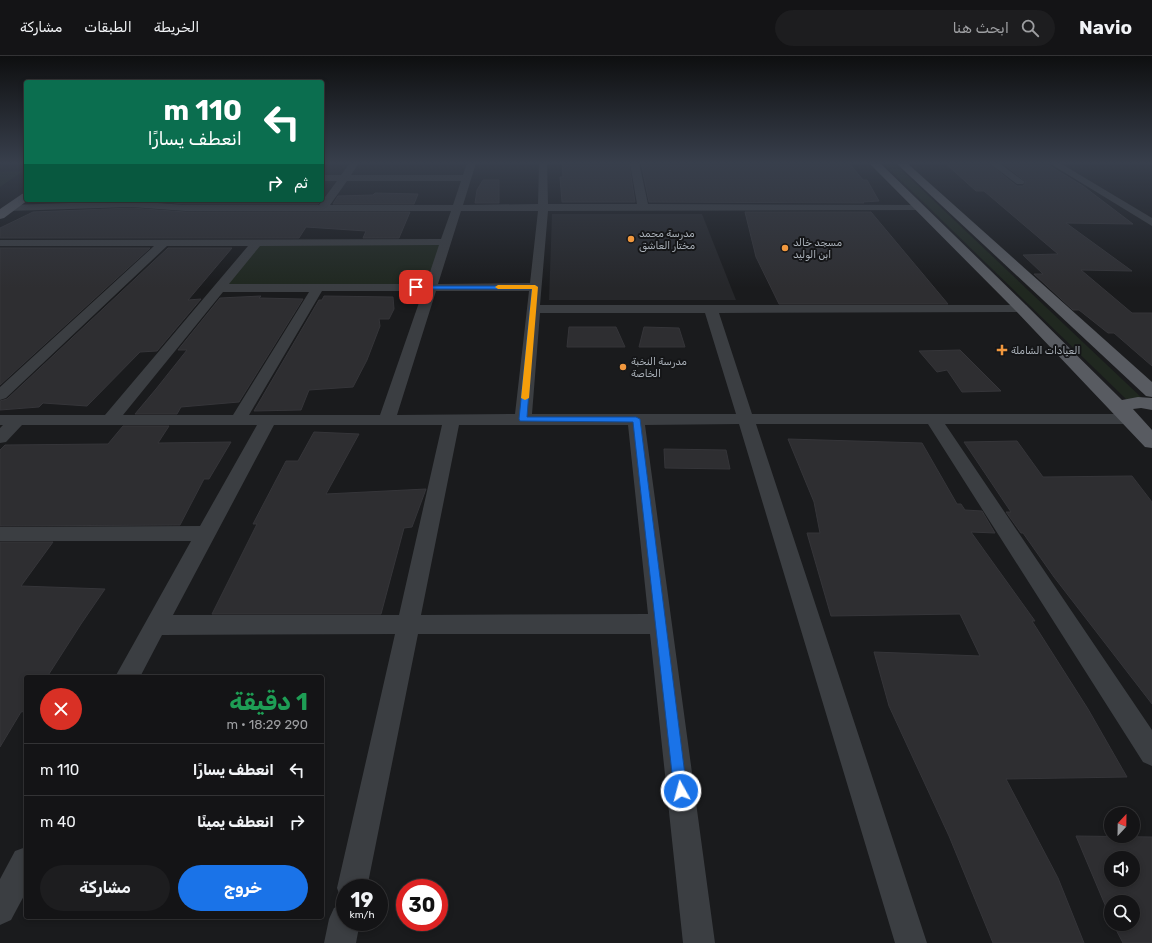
<!DOCTYPE html>
<html lang="ar">
<meta charset="utf-8">
<style>
body{margin:0;font-family:Rubik,"Noto Sans Arabic",sans-serif;background:#1d1d1f;color:#f1f3f6;direction:rtl;height:100vh;display:flex;flex-direction:column;font-size:15px;white-space:nowrap}
*{box-sizing:border-box;margin:0}
p{font-size:13px;color:#9d9ea1}
.icon{flex:none;width:22px;height:22px;fill:none;stroke:currentColor;stroke-width:2;stroke-linecap:round;stroke-linejoin:round}
.map{position:relative;flex:1;overflow:hidden;direction:ltr}
.drawer{position:absolute;left:24px;top:619px;width:300px;height:244px;display:flex;flex-direction:column;background:#141416;border-radius:4px;box-shadow:0 2px 6px #0003,0 0 0 1px #333335;direction:rtl}
.drawer>*{flex:none}
.hud{position:absolute;left:24px;top:24px;width:300px;height:122px;border-radius:4px;box-shadow:0 2px 6px #0003,0 0 0 1px #333335;direction:rtl;background:#0b6e4f;color:#fff;overflow:hidden}
.needle{width:26px;rotate:22deg}
.tools{position:absolute;left:1104px;top:751px;display:grid;gap:8px}
.tools a{display:grid;place-items:center;width:36px;height:36px;border-radius:50%;background:#141416;box-shadow:0 2px 6px #0003,0 0 0 1px #333335;font-size:20px}
.speed{position:absolute;left:336px;top:823px;display:flex;gap:8px;font-size:20px;font-weight:700;text-align:center}
.speed>*{display:grid;place-content:center;width:52px;height:52px;border-radius:50%;background:#141416;box-shadow:0 2px 6px #0003,0 0 0 1px #333335;line-height:1}
.speed small{font-size:10px;font-weight:400}
.speed .limit{border:6px solid #d22;background:#fff;color:#111}
.pin{position:absolute;display:grid;place-items:center;width:34px;height:34px;color:#fff;margin:-17px;border-radius:8px;box-shadow:0 2px 6px #0006}
.me{position:absolute;width:44px;margin:-22px;rotate:353deg;stroke-linejoin:round;filter:drop-shadow(0 0 3px #0008)}
.turn{display:flex;align-items:center;gap:14px;height:84px;padding:0 16px;font-size:18px}
.turn .icon{width:52px;height:52px;stroke-width:2.5}
.turn b{display:block;font-size:28px;line-height:34px}
.then{display:flex;align-items:center;height:38px;padding:0 16px;background:#0003;gap:8px;font-size:15px}
.round{display:grid;place-items:center;flex:none;width:42px;height:42px;border-radius:21px;background:#1d1d1f}
.headline{display:flex;align-items:center;justify-content:space-between;height:68px;padding:0 16px}
h1{font-size:24px;font-weight:700;line-height:30px;color:#1e9e55}
.action{display:flex;gap:8px;margin-top:auto;padding:8px 16px}
.action a{flex:1;height:46px;border-radius:24px;background:#1a73e8;color:#fff;font-size:16px;font-weight:700;line-height:46px;text-align:center}
.action a+a{background:#1d1d1f;color:#f1f3f6}
ul{padding:0;list-style:none}
li{display:flex;align-items:center;gap:12px;height:52px;padding:0 16px;border-top:1px solid #333335}
li div{flex:1}
li b{display:block;font-size:15px}
li em{font-style:normal}
header{display:flex;align-items:center;gap:24px;box-sizing:border-box;height:56px;padding:0 20px;background:#141416;border-bottom:1px solid #333335}
header strong{font-size:19px}
nav{display:flex;gap:22px;margin-inline-start:auto;font-size:14px}
.search{width:280px;height:36px;background:#1d1d1f;display:flex;align-items:center;gap:10px;box-sizing:border-box;padding:0 14px;border-radius:22px;color:#9d9ea1;font-size:15px}
.map>svg:first-child{display:block}
</style>
<header>
<strong>Navio</strong>
<div class="search"><svg class="icon" aria-label="search" viewBox="0 0 24 24"><circle cx="10" cy="10" r="6"/><path d="M15 15l6 6"/></svg>ابحث هنا</div>
<nav><a>الخريطة</a><a>الطبقات</a><a>مشاركة</a></nav>
</header>
<div class="map">
<svg width="1152" height="887" viewBox="0 0 1152 887">
<rect width="100%" height="100%" fill="#1a1b1d"/>
<polygon fill="#26272a" points="552,158 702,158 736,244 549,244"/>
<g fill="#202820">
<polygon points="883,107 894,107 1143,343 1126,343"/>
<polygon points="23,115 0,131 0,116"/>
<polygon points="257,186 445,186 430,231 220,232"/>
</g>
<g fill="#2e2e31" stroke="#353539" fill-rule="evenodd">
<polygon points="562,107 629,107 635,146 562,146 560,121 563,121"/>
<polygon points="641,107 850,108 863,124 867,124 879,145 863,146 864,147 649,146"/>
<polygon points="945,107 988,107 1017,130 1023,130 1026,126 1002,107 1045,107 1083,130 1133,168 1066,167 1132,215 1081,214 1132,257 1152,257 1152,310 1114,277 1108,277 1079,254 1073,254 1034,218 1043,218 1023,199 1058,198 984,135 976,135"/>
<polygon points="483,124 499,124 499,147 475,147 477,134"/>
<polygon points="375,137 418,138 414,148 333,148 338,140 373,139"/>
<polygon points="138,144 321,144 318,148 185,148"/>
<polygon points="131,152 185,156 410,156 399,182 363,182 366,175 306,171 299,182 0,182 0,172 33,156"/>
<polygon points="745,156 871,156 948,248 779,248 756,201"/>
<polygon points="0,192 150,192 0,329"/>
<polygon points="168,192 232,192 188,244 201,243 157,295 140,296 87,350 43,347 39,351 0,354 0,345 7,343"/>
<polygon points="261,240 259,242 303,243 239,346 181,351 177,358 135,358 156,333 187,294 178,294 220,242"/>
<polygon points="324,240 393,241 394,253 389,263 379,263 380,270 367,304 353,331 309,334 301,354 254,355 319,244 322,244"/>
<polygon points="569,271 616,271 625,291 567,291"/>
<polygon points="644,271 679,272 685,291 639,291"/>
<polygon points="960,294 1001,335 962,336 947,314 937,316 919,295"/>
<polygon points="123,370 169,370 158,387 231,386 209,423 204,423 180,469 0,470 0,394 5,389 108,388"/>
<polygon points="314,376 359,378 326,438 426,433 412,471 404,472 381,558 212,558 257,468 253,468 286,405 298,405"/>
<polygon points="788,383 922,387 957,448 961,448 965,454 982,455 995,477 971,476 1035,565 1032,565 1088,653 1127,721 1006,723 1058,822 1084,887 993,887 949,780 889,650 874,596 980,600 960,558 831,560 807,477 820,477 814,446"/>
<polygon points="1017,385 1043,421 1132,420 1152,446 1152,648 1054,521 1023,477 1021,477 1006,456 1011,456 964,386"/>
<polygon points="664,393 726,394 730,413 665,412"/>
<polygon points="0,486 53,486 21,530 105,533 81,568 47,621 26,621 26,655 21,656 0,691"/>
<path d="M1076,780L1152,781V887H1123L1113,868H1133V846H1111V863ZM1111,802H1133V824H1111Z"/>
</g>
<g fill="none" stroke-linecap="round" stroke-linejoin="round">
<g fill="#3b3e42" fill-rule="evenodd">
<path d="M350,107H359L351,119H463L467,107H476L463,149L538,148L539,107H547L548,148H637L630,107H639L648,148L922,149L923,151L922,153L918,154L548,155L540,249H1026L1028,252L1026,255L1021,256L719,257L752,358H1129L1135,359L1137,363L1135,367L1129,368H945L1152,674V710L1143,706L928,368H756L927,887H895L739,368L645,369L715,887H683L650,578H418L367,832H345V844L341,843L337,832L395,578L162,579L140,621H115L191,485H0V471L200,470L257,369H22L6,386L0,387V372L3,369H0V359H105L248,190H167L6,342L0,344V331L154,190H0V184L441,183L451,155H185L131,151L9,155L4,152L9,149L131,145L185,149H319L337,125H322V119H341ZM347,125H461L453,149H330ZM461,155H538L530,227L438,228ZM439,189L426,228H229L260,190ZM322,235H423L380,359H249ZM436,235H529L515,358L397,359ZM223,236H309L233,359H123ZM540,257H705L736,358H532ZM274,369H442L399,559H173ZM459,369H628L648,558L421,559Z"/>
<polygon points="989,107 999,107 1025,126 1023,128 1017,128"/>
<polygon points="1049,107 1060,107 1152,162 1152,170"/>
<polygon points="26,791 26,836 11,864 0,869 0,823 15,795"/>
<polygon points="345,847 345,866 360,866 356,887 324,887 329,863 334,852"/>
</g>
<g fill="#585b61" fill-rule="evenodd">
<polygon points="869,107 880,107 1026,249 1122,344 1138,341 1152,342 1152,354 1141,352 1133,353 1152,374 1152,392 1145,391 1016,255"/>
<polygon points="896,107 907,107 1152,326 1152,341 1146,340"/>
<polygon points="26,137 26,144 28,144 4,162 0,163 0,153 22,138"/>
</g>
</g>
<linearGradient id="sky" x2="0" y2="1"><stop stop-color="#0e0f10"/><stop offset="0.46" stop-color="#383f4c"/><stop offset="1" stop-color="#383f4c" stop-opacity="0"/></linearGradient>
<rect width="1152" height="232" fill="url(#sky)"/>
<polygon fill="#1a73e8" stroke="#114b97" points="414,230 537,230 527,361 636,361 640,363 687,735 685,740 681,742 676,740 674,735 633,366 520,365 519,363 532,233 414,233"/>
<polygon fill="#f59e0b" points="535,229 538,231 529,342 525,344 521,342 532,233 498,233 495,231 498,229"/>
<g fill="#f1983e" stroke="#151618" stroke-width="1.5">
<circle cx="631" cy="183" r="4"/>
<circle cx="785" cy="192" r="4"/>
<path d="M1000 288h4v4h4v4h-4v4h-4v-4h-4v-4h4z"/>
<circle cx="623" cy="311" r="4"/>
</g>
<g text-anchor="middle" stroke-width="4" stroke-linejoin="round" paint-order="stroke">
<g font-size="10" fill="#adb4bc" stroke="#151618" text-anchor="start">
<text x="639" y="181">مدرسة محمد<tspan x="639" dy="12">مختار العاشق</tspan></text>
<text x="793" y="190">مسجد خالد<tspan x="793" dy="12">ابن الوليد</tspan></text>
<text x="1011" y="298">العيادات الشاملة</text>
<text x="631" y="309">مدرسة النخبة<tspan x="631" dy="12">الخاصة</tspan></text>
</g>
</g>
</svg>
<div class="tools">
<a><svg class="needle" viewBox="-14 -14 28 28"><path d="M0-13l5 13h-10z" fill="#e53935"/><path d="M0 13l5-13h-10z" fill="#9d9ea1"/></svg></a>
<a><svg class="icon" aria-label="sound" viewBox="0 0 24 24"><path d="M4 9h4l5-4v14l-5-4H4zM17 9q2 3 0 6"/></svg></a>
<a><svg class="icon" aria-label="search" viewBox="0 0 24 24"><circle cx="10" cy="10" r="6"/><path d="M15 15l6 6"/></svg></a>
</div>
<div class="speed"><div>19<small>km/h</small></div><div class="limit">30</div></div>
<div class="pin" style="left:416px;top:231px;background:#d93025"><svg class="icon" aria-label="arrive" viewBox="0 0 24 24"><path d="M6 21V4h12l-3 4 3 4H6"/></svg></div>
<svg class="me" style="left:681px;top:735px" viewBox="-20 -20 40 40"><circle r="17" fill="#1a73e8" stroke="#fff" stroke-width="3"/><path d="M0-11L8 9 0 5-8 9z" fill="#fff"/></svg>
<div class="hud">
<div class="turn"><svg class="icon" aria-label="left" viewBox="0 0 24 24"><path d="M17 20v-9H6M10 6l-5 5 5 5"/></svg><div><b>110 m</b>انعطف يسارًا</div></div>
<div class="then">ثم<svg class="icon" aria-label="right" viewBox="0 0 24 24"><path d="M7 20v-9h11M14 6l5 5-5 5"/></svg></div>
</div>
<section class="drawer">
<div class="headline"><div><h1>1 دقيقة</h1><p>290 m · 18:29</p></div><a class="round" style="background:#d93025;color:#fff"><svg class="icon" aria-label="close" viewBox="0 0 24 24"><path d="M6 6l12 12M18 6L6 18"/></svg></a></div>
<ul>
<li><svg class="icon" aria-label="left" viewBox="0 0 24 24"><path d="M17 20v-9H6M10 6l-5 5 5 5"/></svg><div><b>انعطف يسارًا</b></div><em>110 m</em></li>
<li><svg class="icon" aria-label="right" viewBox="0 0 24 24"><path d="M7 20v-9h11M14 6l5 5-5 5"/></svg><div><b>انعطف يمينًا</b></div><em>40 m</em></li>
</ul>
<div class="action"><a>خروج</a><a>مشاركة</a></div>
</section>
</div>
